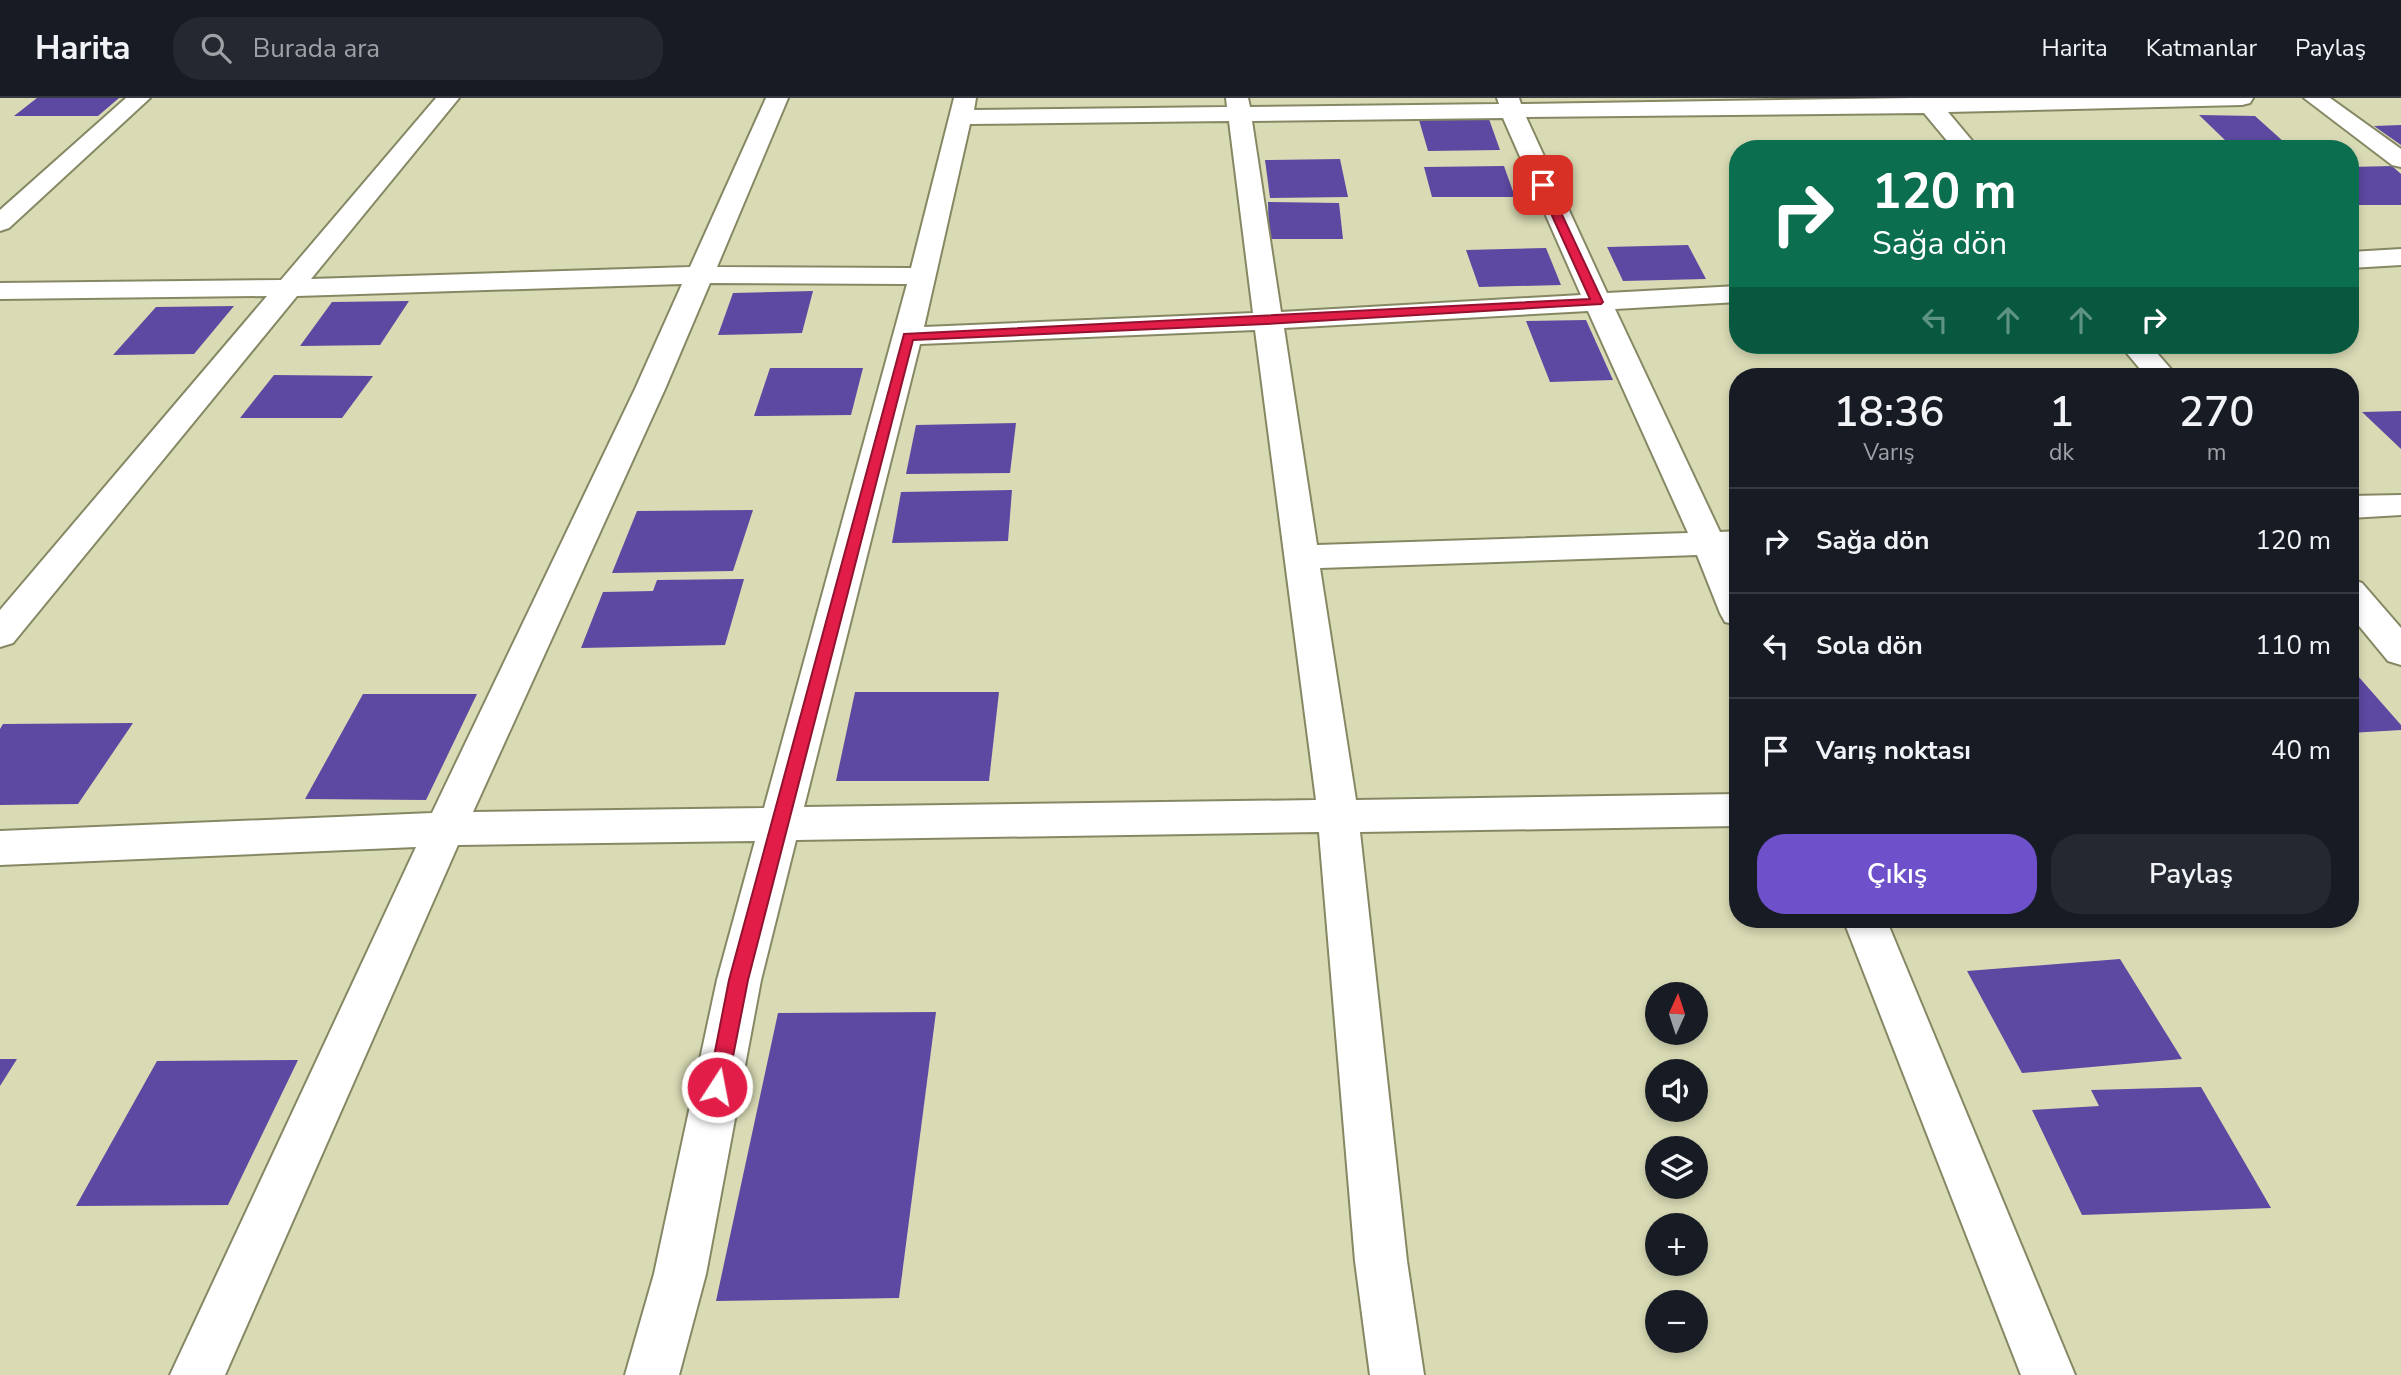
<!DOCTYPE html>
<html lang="tr">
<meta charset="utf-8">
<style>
body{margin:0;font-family:"Nunito Sans",sans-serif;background:#242831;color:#f1f3f6;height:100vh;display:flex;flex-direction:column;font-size:26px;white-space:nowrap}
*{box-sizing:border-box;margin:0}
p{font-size:23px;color:#9ea1a6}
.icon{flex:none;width:38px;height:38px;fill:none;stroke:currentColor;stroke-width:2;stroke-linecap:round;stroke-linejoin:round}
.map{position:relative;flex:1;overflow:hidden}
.panel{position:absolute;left:1729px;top:270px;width:630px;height:560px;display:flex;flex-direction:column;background:#171b24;border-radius:28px;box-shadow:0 4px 10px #0003}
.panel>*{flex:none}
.guide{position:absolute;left:1729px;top:42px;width:630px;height:214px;border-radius:28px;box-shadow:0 4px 10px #0003;background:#0b6e4f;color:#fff;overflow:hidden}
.needle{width:46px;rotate:3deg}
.tools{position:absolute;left:1645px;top:884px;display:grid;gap:14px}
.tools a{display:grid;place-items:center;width:63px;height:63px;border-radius:50%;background:#171b24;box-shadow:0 4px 10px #0003;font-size:35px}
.pin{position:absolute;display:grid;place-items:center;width:60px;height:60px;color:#fff;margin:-30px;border-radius:14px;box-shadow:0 4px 10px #0006}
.me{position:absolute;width:77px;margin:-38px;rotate:11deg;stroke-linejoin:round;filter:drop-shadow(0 0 5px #0008)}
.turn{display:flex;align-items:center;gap:24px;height:147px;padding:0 28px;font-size:32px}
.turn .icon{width:91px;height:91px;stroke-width:2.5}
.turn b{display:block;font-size:49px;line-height:60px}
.lanes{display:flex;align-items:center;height:66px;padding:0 28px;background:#0003;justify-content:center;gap:35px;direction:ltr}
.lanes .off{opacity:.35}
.eta{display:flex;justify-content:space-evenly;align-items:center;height:119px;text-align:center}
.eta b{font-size:42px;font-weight:600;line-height:49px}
.action{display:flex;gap:14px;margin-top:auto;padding:14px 28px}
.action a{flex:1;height:80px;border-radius:28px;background:#6e51ca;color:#fff;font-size:28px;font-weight:600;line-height:80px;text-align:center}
.action a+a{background:#242831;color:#f1f3f6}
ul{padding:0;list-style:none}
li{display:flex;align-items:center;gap:21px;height:105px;padding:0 28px;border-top:2px solid #363941}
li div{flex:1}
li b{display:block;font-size:26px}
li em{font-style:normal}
header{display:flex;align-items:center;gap:42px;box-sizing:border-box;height:98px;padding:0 35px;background:#171b24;border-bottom:2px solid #363941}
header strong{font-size:33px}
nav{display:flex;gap:38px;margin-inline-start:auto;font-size:24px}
.search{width:490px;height:63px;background:#242831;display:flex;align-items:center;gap:18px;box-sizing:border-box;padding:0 24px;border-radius:28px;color:#9ea1a6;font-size:26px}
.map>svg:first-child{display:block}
</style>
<header>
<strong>Harita</strong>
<div class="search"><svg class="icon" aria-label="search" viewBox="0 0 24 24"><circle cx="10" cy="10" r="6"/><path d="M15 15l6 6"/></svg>Burada ara</div>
<nav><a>Harita</a><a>Katmanlar</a><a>Paylaş</a></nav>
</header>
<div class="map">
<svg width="2401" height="1277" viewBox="0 0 2401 1277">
<rect width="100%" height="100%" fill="#d9dbb5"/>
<g fill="#5c49a1">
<polygon points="37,0 119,0 98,18 14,18"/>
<polygon points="2199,17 2255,18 2284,44 2226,43"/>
<polygon points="1489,21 1500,52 1428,53 1419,22"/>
<polygon points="2401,27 2401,47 2374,28"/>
<polygon points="1340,61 1348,99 1270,100 1265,62"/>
<polygon points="1504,68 1515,99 1432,99 1424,69"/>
<polygon points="2392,68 2401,76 2401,107 2358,107 2350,101 2350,69"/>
<polygon points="1268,104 1339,105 1343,141 1269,141"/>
<polygon points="1688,147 1706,181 1623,183 1607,149"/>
<polygon points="1546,150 1561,187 1479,189 1466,152"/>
<polygon points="813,193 802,235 718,237 733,195"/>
<polygon points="409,203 380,247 300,248 332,204"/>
<polygon points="234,208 194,256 113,257 156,209"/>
<polygon points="1586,222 1613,282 1550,284 1526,223"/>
<polygon points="770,270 863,270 851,317 754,318"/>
<polygon points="274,277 373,278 342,320 240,320"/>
<polygon points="2401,313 2401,351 2362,314"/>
<polygon points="1016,325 1010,375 906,376 916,327"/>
<polygon points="1012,392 1008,443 892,445 901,394"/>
<polygon points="753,412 733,473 612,475 637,413"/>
<polygon points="744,481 725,547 581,550 603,494 653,493 657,482"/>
<polygon points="2350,569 2401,627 2401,632 2350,635"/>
<polygon points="855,594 999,594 989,683 836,683"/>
<polygon points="363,596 477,596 426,702 305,701"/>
<polygon points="133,625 78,706 0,707 0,631 3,626"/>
<polygon points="2120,861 2182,961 2022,975 1967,873"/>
<polygon points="936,914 899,1200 716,1203 778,915"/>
<polygon points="0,961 17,961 0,988"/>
<polygon points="298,962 228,1107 76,1108 157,963"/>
<polygon points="2201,989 2271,1110 2082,1117 2032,1012 2099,1008 2091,992"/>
</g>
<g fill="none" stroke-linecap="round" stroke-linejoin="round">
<defs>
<g id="minor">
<polygon points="126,0 150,0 9,130 0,133 0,112"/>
<path d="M436,0H459L311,181L690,169L766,0H788L717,169L911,170L954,0H976L974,12L1227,9L1226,0H1248L1250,9L1499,6L1497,0H1519L1521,6L1913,0H2253L2250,5L2242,7L1948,14L1979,51H1954L1924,15L1526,19L1607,195L1738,188V204L1615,211L1720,434L1738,433V455H1730L1738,473V527L1725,524L1720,515L1697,457L1320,470L1356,702L1738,696V728L1360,734L1407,1163L1424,1277H1370L1355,1163L1319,734L796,742L761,882L706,1176L679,1277H625L654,1176L717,882L755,743L458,747L225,1277H170L416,749L0,767V733L432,715L635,291L682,186L297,198L13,545L0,549V512L267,198L0,201V185L281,182ZM1503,20L1581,197L1281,214L1252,23ZM1229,23L1253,215L924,229L970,26ZM710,185L907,186L764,710L473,714L665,291ZM1588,213L1688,435L1317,447L1284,230ZM1255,232L1316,702L804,709L920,246Z"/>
<polygon points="2304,0 2330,0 2401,51 2401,69 2392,67"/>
<polygon points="2401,151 2401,167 2350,170 2350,154"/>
<polygon points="2120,247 2150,247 2177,278 2146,278"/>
<polygon points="2401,397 2401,417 2350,420 2350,398"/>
<polygon points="2350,481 2362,485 2401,530 2401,567 2388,563 2350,517"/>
<polygon points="1843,821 1886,821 2075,1277 2021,1277"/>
</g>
</defs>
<use href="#minor" stroke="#868864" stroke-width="4"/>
<use href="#minor" fill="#fff" fill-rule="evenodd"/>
</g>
<polygon fill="#e11d48" stroke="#92132f" stroke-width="2" points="1543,84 1548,87 1603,204 1601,206 1266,226 913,242 748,882 727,989 724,995 717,998 710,995 708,989 729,882 904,236 1590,201 1538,87"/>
</svg>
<div class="tools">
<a><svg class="needle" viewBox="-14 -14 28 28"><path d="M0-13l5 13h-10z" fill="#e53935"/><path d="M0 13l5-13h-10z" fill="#9ea1a6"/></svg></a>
<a><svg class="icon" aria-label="sound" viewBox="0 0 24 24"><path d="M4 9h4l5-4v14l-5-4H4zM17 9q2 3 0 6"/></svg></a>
<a><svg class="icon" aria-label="layers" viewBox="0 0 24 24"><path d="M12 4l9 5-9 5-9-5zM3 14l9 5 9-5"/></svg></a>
<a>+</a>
<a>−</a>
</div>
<div class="pin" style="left:1543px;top:87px;background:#d93025"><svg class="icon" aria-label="arrive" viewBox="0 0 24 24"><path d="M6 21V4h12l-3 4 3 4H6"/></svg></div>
<svg class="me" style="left:717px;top:989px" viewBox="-20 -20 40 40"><circle r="17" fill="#e11d48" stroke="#fff" stroke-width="3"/><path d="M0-11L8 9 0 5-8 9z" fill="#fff"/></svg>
<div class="guide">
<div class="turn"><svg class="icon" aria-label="right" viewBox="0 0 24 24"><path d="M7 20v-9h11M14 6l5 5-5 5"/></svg><div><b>120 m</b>Sağa dön</div></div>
<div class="lanes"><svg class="icon off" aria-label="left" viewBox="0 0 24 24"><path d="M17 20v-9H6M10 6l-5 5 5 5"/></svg><svg class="icon off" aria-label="ahead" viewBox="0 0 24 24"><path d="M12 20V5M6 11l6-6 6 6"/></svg><svg class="icon off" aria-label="ahead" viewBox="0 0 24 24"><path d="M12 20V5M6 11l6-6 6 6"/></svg><svg class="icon" aria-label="right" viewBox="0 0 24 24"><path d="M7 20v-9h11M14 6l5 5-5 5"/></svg></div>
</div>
<section class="panel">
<div class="eta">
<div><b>18:36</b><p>Varış</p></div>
<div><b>1</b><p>dk</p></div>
<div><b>270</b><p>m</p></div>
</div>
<ul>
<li><svg class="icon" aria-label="right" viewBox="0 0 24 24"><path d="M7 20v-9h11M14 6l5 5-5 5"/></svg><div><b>Sağa dön</b></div><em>120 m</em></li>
<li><svg class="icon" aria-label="left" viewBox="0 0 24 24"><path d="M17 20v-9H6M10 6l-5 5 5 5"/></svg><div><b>Sola dön</b></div><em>110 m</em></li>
<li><svg class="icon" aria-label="arrive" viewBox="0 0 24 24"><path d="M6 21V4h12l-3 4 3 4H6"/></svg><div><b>Varış noktası</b></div><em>40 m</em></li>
</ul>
<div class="action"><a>Çıkış</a><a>Paylaş</a></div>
</section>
</div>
